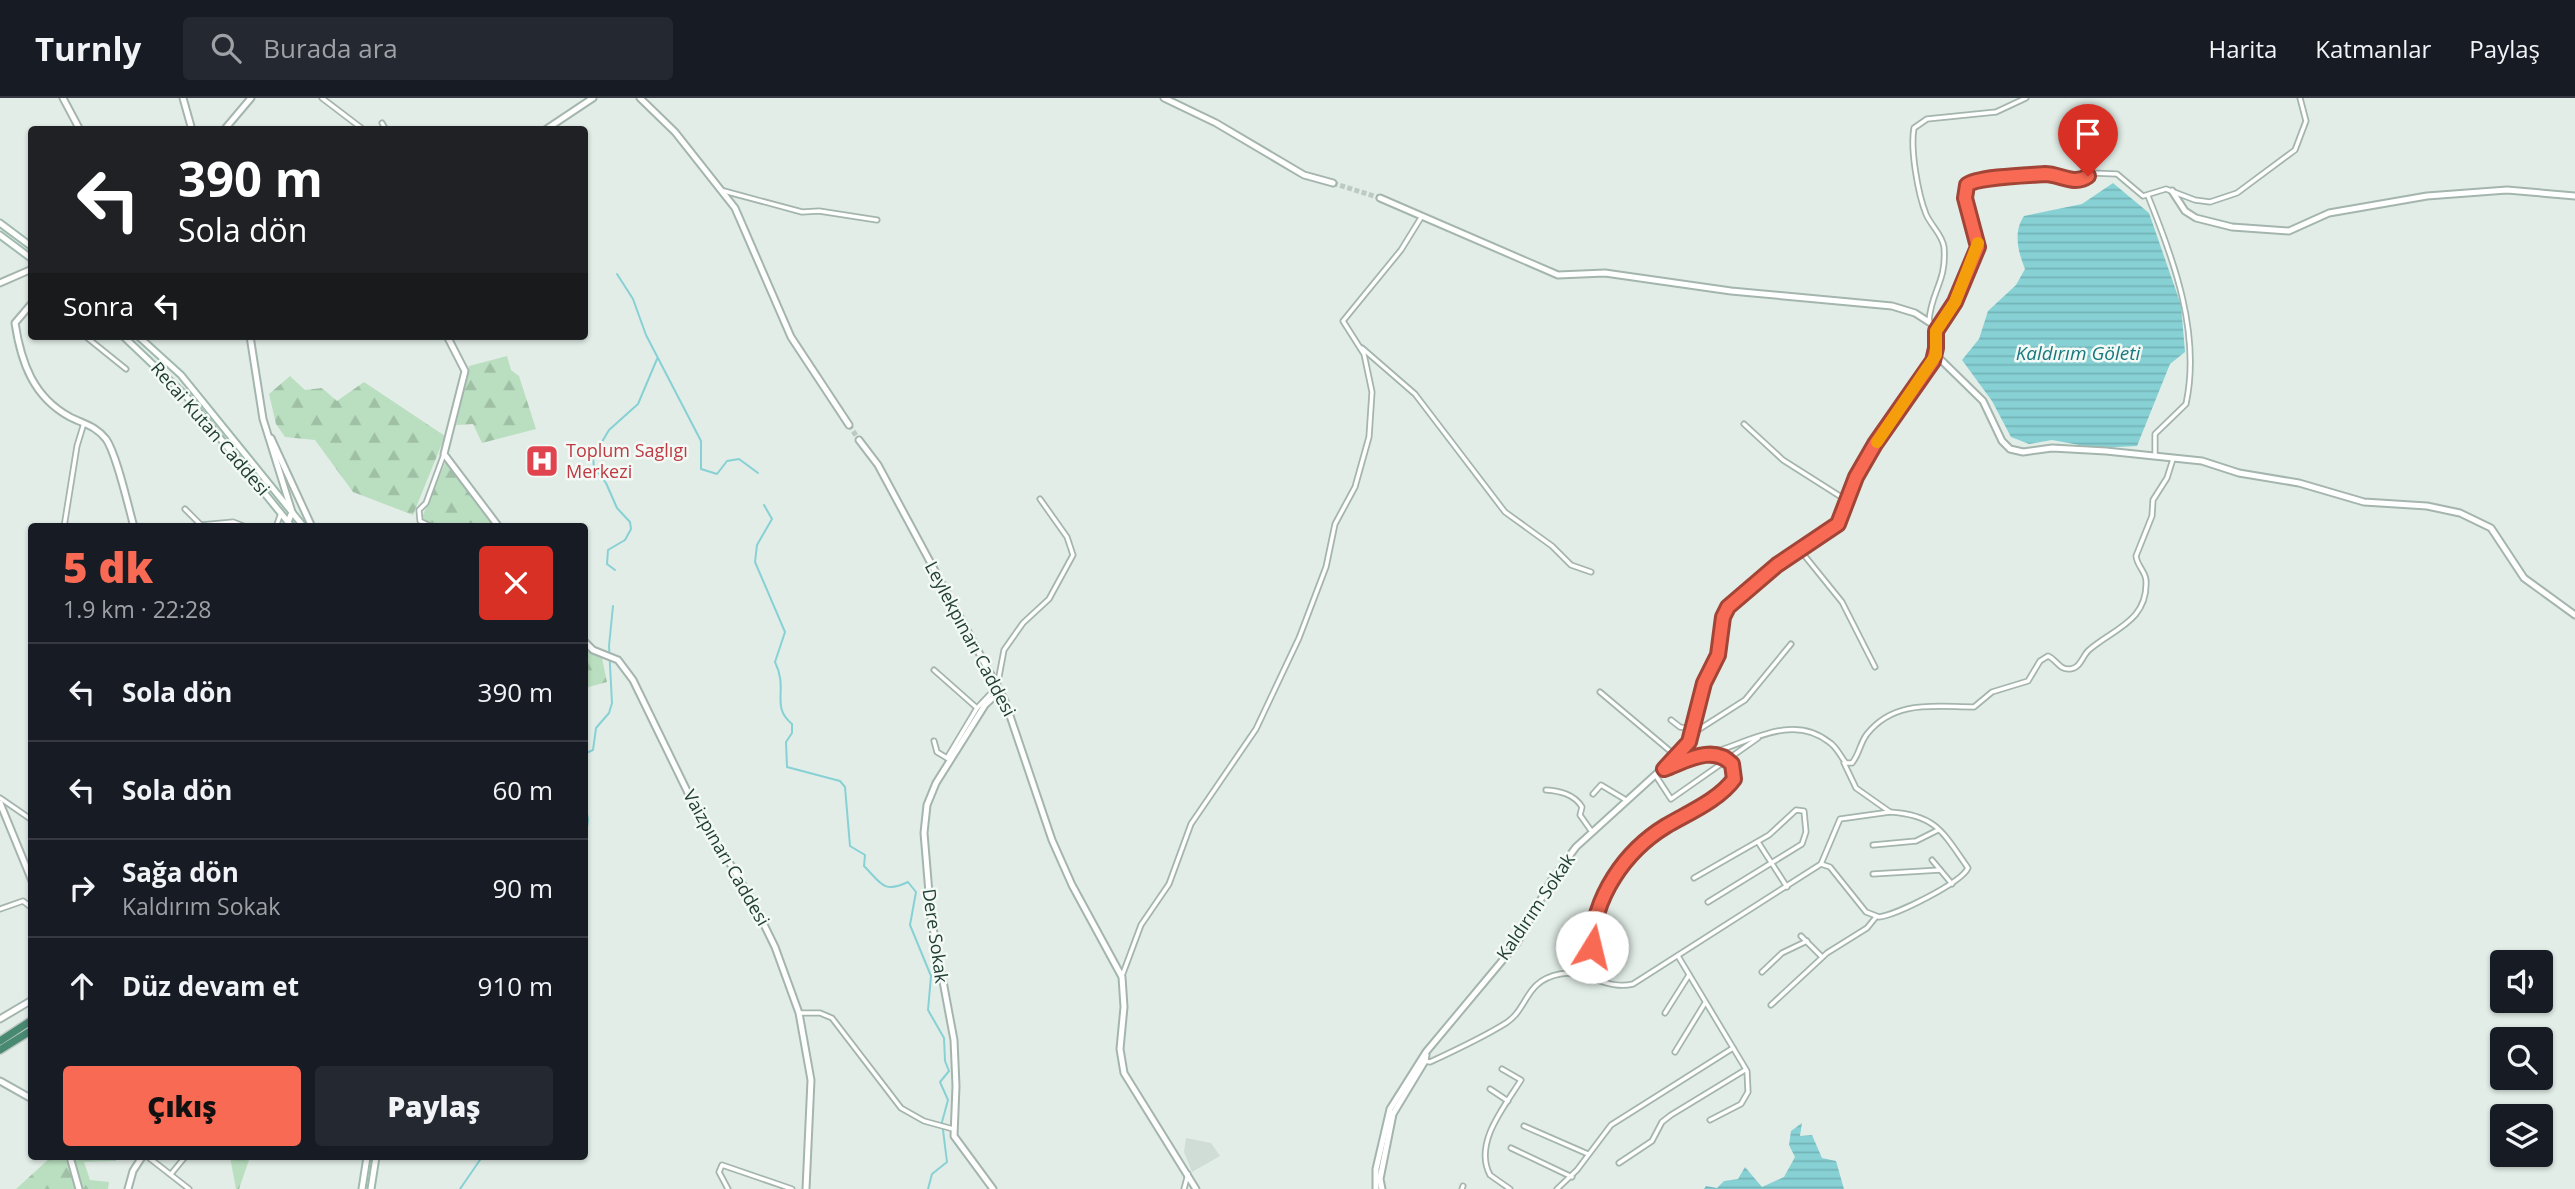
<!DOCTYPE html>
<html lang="tr">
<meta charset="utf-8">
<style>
body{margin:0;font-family:"Open Sans",sans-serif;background:#242831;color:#f1f3f6;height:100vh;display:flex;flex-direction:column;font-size:26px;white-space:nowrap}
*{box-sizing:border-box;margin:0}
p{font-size:23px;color:#9ea1a6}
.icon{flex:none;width:38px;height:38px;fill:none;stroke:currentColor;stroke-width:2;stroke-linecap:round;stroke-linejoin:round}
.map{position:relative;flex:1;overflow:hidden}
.details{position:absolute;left:28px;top:425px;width:560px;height:637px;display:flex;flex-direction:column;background:#171b24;border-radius:7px;box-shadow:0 2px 5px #0004}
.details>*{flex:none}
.banner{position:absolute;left:28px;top:28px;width:560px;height:214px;border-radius:7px;box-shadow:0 2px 5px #0004;background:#202124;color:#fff;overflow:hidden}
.buttons{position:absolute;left:2490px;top:852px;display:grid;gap:14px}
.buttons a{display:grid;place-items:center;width:63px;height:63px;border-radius:7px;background:#171b24;box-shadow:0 2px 5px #0004;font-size:35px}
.pin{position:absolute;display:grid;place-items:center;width:60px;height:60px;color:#fff;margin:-72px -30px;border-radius:50% 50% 50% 0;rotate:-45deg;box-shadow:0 0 7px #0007}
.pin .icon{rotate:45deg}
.me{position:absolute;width:77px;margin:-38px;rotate:9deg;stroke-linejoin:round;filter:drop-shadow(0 0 5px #0008)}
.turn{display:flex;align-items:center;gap:24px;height:147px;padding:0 35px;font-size:32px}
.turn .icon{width:91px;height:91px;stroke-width:2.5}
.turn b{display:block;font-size:49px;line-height:60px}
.then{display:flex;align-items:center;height:66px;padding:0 35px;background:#0003;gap:14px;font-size:26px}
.round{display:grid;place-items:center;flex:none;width:74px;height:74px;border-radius:7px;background:#242831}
.head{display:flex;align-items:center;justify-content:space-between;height:119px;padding:0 35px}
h1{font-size:42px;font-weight:800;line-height:52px;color:#f96a54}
.primary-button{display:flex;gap:14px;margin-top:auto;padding:14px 35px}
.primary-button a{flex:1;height:80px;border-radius:7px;background:#f96a54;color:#111;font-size:28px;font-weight:800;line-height:80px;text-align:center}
.primary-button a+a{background:#242831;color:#f1f3f6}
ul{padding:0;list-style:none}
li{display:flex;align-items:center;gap:21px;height:98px;padding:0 35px;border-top:2px solid #363941}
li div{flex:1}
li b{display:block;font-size:26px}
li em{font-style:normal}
header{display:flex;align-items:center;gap:42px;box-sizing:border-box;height:98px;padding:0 35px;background:#171b24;border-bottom:2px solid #363941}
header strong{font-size:33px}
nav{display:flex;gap:38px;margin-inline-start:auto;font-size:24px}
.search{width:490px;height:63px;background:#242831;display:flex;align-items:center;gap:18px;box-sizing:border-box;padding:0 24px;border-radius:7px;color:#9ea1a6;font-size:26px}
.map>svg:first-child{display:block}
</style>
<header>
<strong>Turnly</strong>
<div class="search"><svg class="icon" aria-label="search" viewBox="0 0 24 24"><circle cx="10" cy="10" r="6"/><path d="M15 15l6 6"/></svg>Burada ara</div>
<nav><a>Harita</a><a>Katmanlar</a><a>Paylaş</a></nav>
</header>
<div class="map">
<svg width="2575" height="1091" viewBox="0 0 2575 1091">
<defs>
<pattern id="forest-firs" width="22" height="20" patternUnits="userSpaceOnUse" patternTransform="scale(1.75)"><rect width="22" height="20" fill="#badfc0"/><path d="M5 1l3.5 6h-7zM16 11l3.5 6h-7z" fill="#a0c0a6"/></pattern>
<pattern id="water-rules" width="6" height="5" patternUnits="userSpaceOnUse" patternTransform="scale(1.75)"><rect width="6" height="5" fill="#87d1d5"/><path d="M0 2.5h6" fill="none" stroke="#74b4b7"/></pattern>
</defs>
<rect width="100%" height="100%" fill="#e2ede7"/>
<polygon fill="#d0ddd6" points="1186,1040 1211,1045 1220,1058 1192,1074 1184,1054"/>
<g fill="url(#forest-firs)">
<polygon points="507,258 511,272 519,278 536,331 482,345 473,326 456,327 469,268"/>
<polygon points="290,278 305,292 322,290 337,303 364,284 445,338 413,417 353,394 315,342 285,339 276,326 269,296"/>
<polygon points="446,363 496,429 434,429 422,419"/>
<polygon points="585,548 602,560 607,584 585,590"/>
<polygon points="51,1059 116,1059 116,1063 84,1064 90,1082 109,1084 108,1091 16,1091"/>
<polygon points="230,1059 250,1059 239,1091 236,1091"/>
</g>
<g fill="url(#water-rules)">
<path d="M2113,85L2149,115L2181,207L2185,254L2170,266L2137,348L2096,350L2052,342L2029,346L2011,339L1992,303L1962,262L1979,241L1988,213L2016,187L2025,171C2018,154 2013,134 2024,118L2082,106Z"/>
<polygon points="1802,1025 1800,1038 1812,1037 1822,1060 1836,1063 1844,1091 1704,1091 1706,1088 1717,1090 1724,1083 1738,1081 1745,1069 1762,1089 1784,1079 1795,1059 1789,1047 1791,1033"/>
</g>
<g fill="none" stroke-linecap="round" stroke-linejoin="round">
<g stroke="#87d1d5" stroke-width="2">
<polyline points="617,176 633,201 646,237 701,343 701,371 717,376 727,363 739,361 758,375"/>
<path d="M764,407L772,421L757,447L755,464L785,534L775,564C789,592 770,608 792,626V635L786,644L787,669L840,683L845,689L850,748L865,757L864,768C881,785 883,796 908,784L916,794L910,827L931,878L928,912L944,940L945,963L949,973L940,984L948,1002L942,1024L947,1064L932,1076L928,1091"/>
<polyline points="615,472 607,466 608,452 625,442 631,431 630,424 617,410 606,385 594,370 593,359 609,332 638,306 657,261"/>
<polyline points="584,656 593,652 596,630 609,615 612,605 609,548 613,508"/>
<polyline points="584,701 588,721 584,760"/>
<polyline points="584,804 584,811"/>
<polyline points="460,1091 482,1059"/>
</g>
<g stroke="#bbcac3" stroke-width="5" stroke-dasharray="5 2.5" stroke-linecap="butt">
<polyline points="1333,85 1380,100"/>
<polyline points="849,327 859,342"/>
</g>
<defs>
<g id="minor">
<polyline points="322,0 364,32"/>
<polyline points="382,25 386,32"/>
<polyline points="724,93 802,114 819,113 877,122"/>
<path d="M2148,98C2174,162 2201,236 2186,306L2155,336V357"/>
<path d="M1929,223C1931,193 1947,184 1944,149C1942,136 1931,128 1926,116C1918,96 1910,51 1914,30L1927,21L1996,14L2026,0"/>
<polyline points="1935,233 1955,204 1977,149 1965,100 1966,90 1971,83 2043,76 2078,83 2092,75 2117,76 2143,98 2166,91 2195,102 2210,104 2237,95 2295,52 2306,23 2300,0"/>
<polyline points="85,238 126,271"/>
<polyline points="1362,250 1415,296 1505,414 1552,448 1571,467 1591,474"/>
<polyline points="1744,326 1783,362 1846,402"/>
<polyline points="185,411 201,427 233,424 246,429"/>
<polyline points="64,429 77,348 84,325"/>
<polyline points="276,429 281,415"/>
<polyline points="432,429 420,423 419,412 426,405 444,356"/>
<polyline points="1800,452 1842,504 1875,569"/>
<polyline points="934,572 977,610"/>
<polyline points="1600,594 1676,658"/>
<polyline points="1671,622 1680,629 1698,632 1745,602 1791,546"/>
<polyline points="934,643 937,654 947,660"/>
<path d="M1704,657C1744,648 1790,613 1829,644C1837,649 1840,658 1846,665H1852C1859,657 1860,645 1867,636C1895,601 1935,609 1974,609L1992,594L2028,583L2040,563L2048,558C2056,561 2059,572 2070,571C2081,570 2082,558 2089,552C2113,531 2148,523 2146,483C2146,474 2137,468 2136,458L2152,418L2153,402L2167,380L2173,361"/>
<polyline points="947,660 977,610 997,589 1004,552 1023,525 1049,501 1073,457 1067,439 1040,401"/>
<polyline points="1664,671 1705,657"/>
<polyline points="1656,678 1671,701 1758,640"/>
<path d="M1546,692C1560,693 1574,696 1582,709L1580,717L1592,734"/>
<polyline points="1593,696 1601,687 1626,702"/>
<polyline points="0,700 32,722"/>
<polyline points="1758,744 1787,789"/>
<polyline points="1873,747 1916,743 1938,732"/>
<polyline points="1932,762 1952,786"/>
<path d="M1821,766L1830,769L1866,814L1879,819C1896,817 1961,785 1968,770C1943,734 1936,717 1890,714"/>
<polyline points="1873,776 1940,772"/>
<polyline points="1694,780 1769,737 1796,712 1804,713 1806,734 1802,746 1708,804"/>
<polyline points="0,811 23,803 32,810"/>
<polyline points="1801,838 1822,859"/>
<polyline points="1678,858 1747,973 1748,994 1741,1006 1710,1022"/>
<polyline points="1762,874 1782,855 1807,843"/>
<polyline points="1122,878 1141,827 1169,786 1191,726 1256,631 1299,540 1326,469 1335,426 1355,389 1369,339 1372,294 1364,256 1343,223 1401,152 1422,118"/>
<path d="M1597,882L1602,870C1599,864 1594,858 1593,851C1590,841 1594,829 1596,819C1614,746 1679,728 1731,685L1735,678C1735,664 1726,658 1713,656"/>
<polyline points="1771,907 1827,855 1867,830 1876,819"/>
<polyline points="799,915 820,915 832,920 901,1010 924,1023 953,1031"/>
<polyline points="1665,915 1689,877"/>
<polyline points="1675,954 1705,905"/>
<path d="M1424,963L1430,964C1456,952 1482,940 1506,925C1529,910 1524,883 1560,876C1586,871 1607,893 1633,886L1821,766L1840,721L1890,714L1856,690L1844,665"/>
<path d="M1502,971L1521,982C1505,1008 1473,1045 1490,1077L1510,1091"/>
<polyline points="1490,991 1508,1003"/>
<polyline points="1524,1028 1588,1056"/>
<polyline points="1511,1050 1572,1079"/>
<polyline points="148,1059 189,1091"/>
<polyline points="1619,1065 1652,1043 1662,1024 1671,1017 1745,972"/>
<polyline points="171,1076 185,1059"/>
<polyline points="728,1091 719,1074 722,1067 792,1091"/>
<polyline points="1184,1091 1188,1076"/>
<polyline points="1462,1091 1463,1088"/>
<polyline points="1557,1091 1577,1072 1611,1027 1733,950"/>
</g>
<g id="tertiary">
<polyline points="63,0 80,32"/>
<polyline points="183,0 192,32"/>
<polyline points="640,0 675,34 735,110 791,239 849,327"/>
<polyline points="1164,0 1216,25 1304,77 1333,85"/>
<polyline points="224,32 251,0"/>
<polyline points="545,32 593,0"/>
<polyline points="2172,93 2185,113 2196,120 2232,129 2289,133 2329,115 2427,98 2507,92 2575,98"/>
<polyline points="0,185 32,171"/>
<path d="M32,205L15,225C21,264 33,299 70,319C84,326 96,328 106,341C117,357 128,408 134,429"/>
<polyline points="250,238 263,321 292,414 288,424"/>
<polyline points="447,238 465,273 444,356 499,429"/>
<polyline points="1936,257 1983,303 2002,343 2010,351 2023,354 2052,350 2106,353 2202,363 2239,375 2299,385 2364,404 2427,408 2460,415 2491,430 2524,480 2575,517"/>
<polyline points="271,340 312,429"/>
<polyline points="859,342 878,367 1005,603 1052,742 1072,787 1122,879 1124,909 1120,951 1124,975 1196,1091"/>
<polyline points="584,543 593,552 618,562 633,582 690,699 753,804 775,849 799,915 811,982 806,1091"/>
<polyline points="0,705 32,783"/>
<polyline points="0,921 32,902"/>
<polyline points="0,983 32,1001"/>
<polyline points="70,1059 79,1091"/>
<polyline points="128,1091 133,1073 142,1059"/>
<polyline points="993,1091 954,1038 956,988 954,942 931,819 924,735 927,707 936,685 985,607 999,594"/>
<polyline points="1376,1091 1376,1071 1390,1011 1426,954 1517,845 1551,783 1576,749 1687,648 1704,585 1718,557 1723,519 1728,509 1777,467 1838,426 1850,392 1875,346 1933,263 1936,250 1932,226 1915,215 1892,208 1731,193 1605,175 1558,177 1380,100"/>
<polyline points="1382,1091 1380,1081 1393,1016 1425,963 1426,957"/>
</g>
<g id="secondary">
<polyline points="0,125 32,149"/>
<polyline points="0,137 32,161"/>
<polyline points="123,238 186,298 292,429"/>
<polyline points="138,238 181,277 304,429"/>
<polyline points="362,1091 367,1059"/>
<polyline points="371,1091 376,1059"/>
</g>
<g id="trunk">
<polyline points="0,943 32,922"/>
<polyline points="0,952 32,932"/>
</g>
</defs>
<use href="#minor" stroke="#a4b5ae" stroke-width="7"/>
<use href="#tertiary" stroke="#a4b5ae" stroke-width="9"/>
<use href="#secondary" stroke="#a0b9ae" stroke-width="9"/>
<use href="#trunk" stroke="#c1c9c6" stroke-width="10"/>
<use href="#minor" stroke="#fff" stroke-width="3.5"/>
<use href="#tertiary" stroke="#fff" stroke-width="5"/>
<use href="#secondary" stroke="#fff" stroke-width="5"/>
<use href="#trunk" stroke="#488972" stroke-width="7"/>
</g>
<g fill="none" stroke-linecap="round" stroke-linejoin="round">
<defs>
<path id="route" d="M1592,849C1593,799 1625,753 1666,728C1688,715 1719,702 1734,681L1732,666C1713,646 1686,663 1664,671L1689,644L1704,585L1718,557L1723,519L1728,509L1777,467L1838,426L1856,379L1875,346L1933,263L1936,250V233L1955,204L1978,149L1965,100L1967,87C1976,79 2030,77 2045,76C2060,76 2074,88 2088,78"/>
</defs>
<use href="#route" stroke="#a24537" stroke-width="18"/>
<use href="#route" stroke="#f96a54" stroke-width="12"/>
<polyline stroke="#f59e0b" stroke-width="12" points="1877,344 1936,257 1936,233 1955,204 1978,145"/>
</g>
<defs>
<symbol id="hospital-square" viewBox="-11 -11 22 22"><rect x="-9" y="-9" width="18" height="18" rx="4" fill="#e0444e" stroke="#f3f9f5"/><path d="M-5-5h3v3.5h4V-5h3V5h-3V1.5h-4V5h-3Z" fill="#fff"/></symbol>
</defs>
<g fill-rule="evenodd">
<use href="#hospital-square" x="523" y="344" width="38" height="38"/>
</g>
<g text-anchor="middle" stroke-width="5" stroke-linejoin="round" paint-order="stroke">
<g font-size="18" fill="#213f34" stroke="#f3f9f5">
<text transform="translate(210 331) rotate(49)" y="6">Recai Kutan Caddesi</text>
<text transform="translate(970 541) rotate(62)" y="6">Leylekpınarı Caddesi</text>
<text transform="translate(726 760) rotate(60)" y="6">Vaizpınarı Caddesi</text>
<text transform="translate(1536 809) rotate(-56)" y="6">Kaldırım Sokak</text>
<text transform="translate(935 838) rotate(82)" y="6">Dere Sokak</text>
</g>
<g font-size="18" fill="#be3a42" stroke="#f3f9f5" text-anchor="start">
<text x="566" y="359">Toplum Saglıgı<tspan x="566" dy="21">Merkezi</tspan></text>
</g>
<g font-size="19" font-style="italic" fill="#17797f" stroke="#f3f9f5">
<text x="2078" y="262">Kaldırım Göleti</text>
</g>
</g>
</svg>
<div class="buttons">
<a><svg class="icon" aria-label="sound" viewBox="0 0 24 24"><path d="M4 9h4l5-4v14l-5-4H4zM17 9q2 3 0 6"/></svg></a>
<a><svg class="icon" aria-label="search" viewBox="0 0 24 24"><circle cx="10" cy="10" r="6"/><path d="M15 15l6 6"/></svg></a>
<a><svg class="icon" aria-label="layers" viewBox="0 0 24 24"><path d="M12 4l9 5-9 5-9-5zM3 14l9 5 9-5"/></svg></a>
</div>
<div class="pin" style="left:2088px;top:78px;background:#d93025"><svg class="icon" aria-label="arrive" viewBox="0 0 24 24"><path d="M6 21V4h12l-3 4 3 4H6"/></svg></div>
<svg class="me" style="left:1592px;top:849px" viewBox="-20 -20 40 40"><circle r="19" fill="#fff"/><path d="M0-13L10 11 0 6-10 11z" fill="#f96a54"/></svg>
<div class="banner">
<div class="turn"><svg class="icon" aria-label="left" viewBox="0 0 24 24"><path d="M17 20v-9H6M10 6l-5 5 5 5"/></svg><div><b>390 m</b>Sola dön</div></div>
<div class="then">Sonra<svg class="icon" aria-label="left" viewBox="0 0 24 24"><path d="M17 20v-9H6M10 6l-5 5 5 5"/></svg></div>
</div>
<section class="details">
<div class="head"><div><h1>5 dk</h1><p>1.9 km · 22:28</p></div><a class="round" style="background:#d93025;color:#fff"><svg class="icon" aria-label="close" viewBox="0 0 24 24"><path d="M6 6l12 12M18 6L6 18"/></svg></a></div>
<ul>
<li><svg class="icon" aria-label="left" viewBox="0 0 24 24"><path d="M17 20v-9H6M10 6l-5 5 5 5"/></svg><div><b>Sola dön</b></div><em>390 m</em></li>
<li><svg class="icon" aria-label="left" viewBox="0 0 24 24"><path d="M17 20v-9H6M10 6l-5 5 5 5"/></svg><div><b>Sola dön</b></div><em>60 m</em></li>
<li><svg class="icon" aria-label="right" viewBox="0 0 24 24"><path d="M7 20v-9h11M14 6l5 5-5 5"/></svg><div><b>Sağa dön</b><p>Kaldırım Sokak</p></div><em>90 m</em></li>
<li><svg class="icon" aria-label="ahead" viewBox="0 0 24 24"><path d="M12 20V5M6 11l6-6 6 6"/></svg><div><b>Düz devam et</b></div><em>910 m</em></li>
</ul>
<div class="primary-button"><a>Çıkış</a><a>Paylaş</a></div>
</section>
</div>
